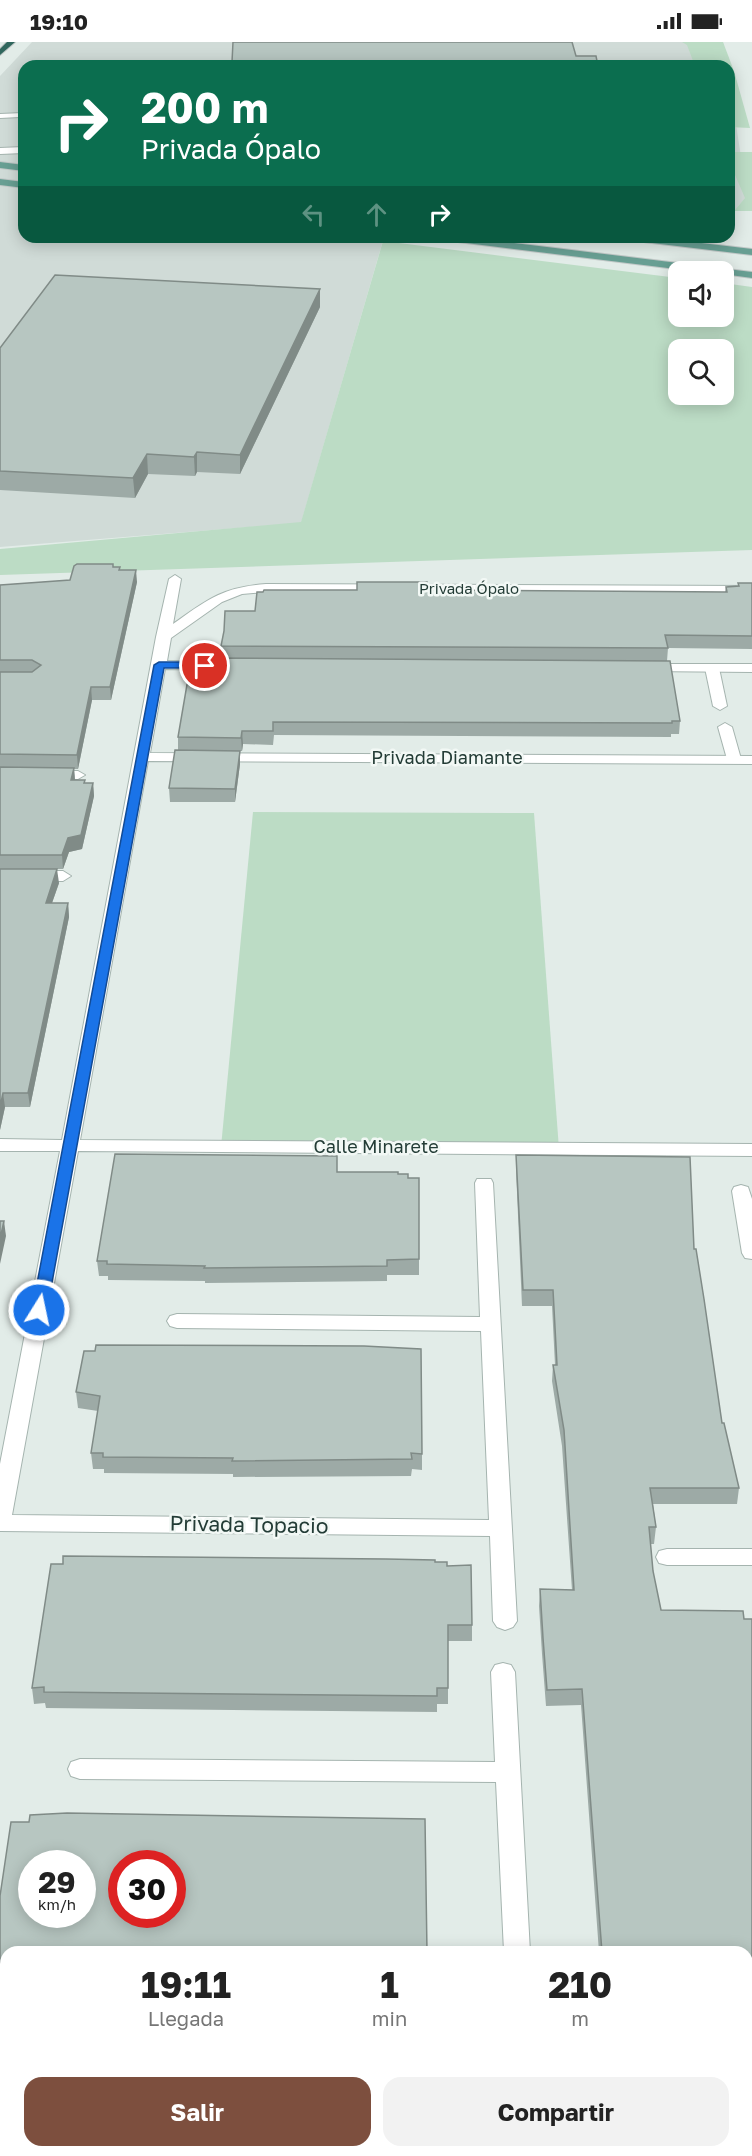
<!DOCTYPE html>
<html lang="es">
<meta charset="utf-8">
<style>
body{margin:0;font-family:"Golos Text",sans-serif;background:#f2f2f2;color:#222;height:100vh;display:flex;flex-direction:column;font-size:22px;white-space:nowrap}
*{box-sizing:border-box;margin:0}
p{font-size:20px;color:#767676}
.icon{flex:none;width:33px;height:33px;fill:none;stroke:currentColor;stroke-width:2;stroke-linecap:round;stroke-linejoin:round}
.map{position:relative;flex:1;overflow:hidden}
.sheet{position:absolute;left:0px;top:1904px;width:753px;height:212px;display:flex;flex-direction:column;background:#fff;border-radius:18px 18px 0 0;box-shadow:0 3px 15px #0003}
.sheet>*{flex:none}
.banner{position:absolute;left:18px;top:18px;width:717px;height:183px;border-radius:18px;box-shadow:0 3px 15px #0003;background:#0b6e4f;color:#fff;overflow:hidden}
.tools{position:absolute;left:668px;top:219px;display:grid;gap:12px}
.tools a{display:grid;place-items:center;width:66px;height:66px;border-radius:12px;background:#fff;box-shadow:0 3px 15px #0003;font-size:30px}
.speed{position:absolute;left:18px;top:1808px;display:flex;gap:12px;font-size:30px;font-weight:700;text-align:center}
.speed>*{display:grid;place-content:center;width:78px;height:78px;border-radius:50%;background:#fff;box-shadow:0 3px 15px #0003;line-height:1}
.speed small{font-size:15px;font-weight:400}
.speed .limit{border:9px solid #d22;background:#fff;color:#111}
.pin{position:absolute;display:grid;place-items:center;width:51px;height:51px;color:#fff;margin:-26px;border:3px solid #fff;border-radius:50%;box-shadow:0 2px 6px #0007}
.me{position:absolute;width:66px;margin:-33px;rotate:10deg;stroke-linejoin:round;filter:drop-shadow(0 0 4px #0008)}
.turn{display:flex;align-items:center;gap:21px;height:126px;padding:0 24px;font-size:27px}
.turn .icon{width:78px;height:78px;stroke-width:2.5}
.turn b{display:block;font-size:42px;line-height:51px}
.lanes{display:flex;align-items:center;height:57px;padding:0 24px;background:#0003;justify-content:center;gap:30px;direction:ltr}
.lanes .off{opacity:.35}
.eta{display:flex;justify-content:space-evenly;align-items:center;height:102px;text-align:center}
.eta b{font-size:36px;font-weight:700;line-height:42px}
.button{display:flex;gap:12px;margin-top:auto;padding:12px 24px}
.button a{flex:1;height:69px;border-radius:18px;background:#7d4f3e;color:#fff;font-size:24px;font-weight:700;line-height:69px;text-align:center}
.button a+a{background:#f2f2f2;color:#222}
.status{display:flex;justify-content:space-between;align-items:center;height:42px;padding:0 30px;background:#fff;direction:ltr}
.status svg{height:16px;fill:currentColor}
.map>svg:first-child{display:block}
</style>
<div class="status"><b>19:10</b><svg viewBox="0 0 49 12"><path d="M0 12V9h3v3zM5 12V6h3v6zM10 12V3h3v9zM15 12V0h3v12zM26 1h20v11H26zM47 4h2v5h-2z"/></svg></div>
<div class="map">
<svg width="752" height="2114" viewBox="0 0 752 2114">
<rect width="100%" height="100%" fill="#e2ece8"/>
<g fill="#d0dbd7">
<polygon points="32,0 723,0 727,24 24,24 24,195 384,195 301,481 0,505 0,34"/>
<polygon points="729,37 747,154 734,169 729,169"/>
</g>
<g fill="#bcdcc5" fill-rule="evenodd">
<polygon points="682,0 723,0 734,29 750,86 729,85 729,24 695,24 687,3"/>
<polygon points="729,110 752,110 752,169 734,169 745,156 729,119"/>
<path d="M383,199L678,236V274H723V241L752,245V508L0,533V507L301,480ZM678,308H723V352H678Z"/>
<polygon points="253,770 534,771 559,1107 221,1105"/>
</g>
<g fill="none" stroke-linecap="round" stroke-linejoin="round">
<defs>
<g id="lane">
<polygon points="23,71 23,75 20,75 0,76 0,72"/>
<polygon points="24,105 24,111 0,112 0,106"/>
<polygon points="712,622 719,626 727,664 720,668 713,664 705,626"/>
<polygon points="725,681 732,685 741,717 739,720 734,721 727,717 718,685"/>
<polygon points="667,1507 752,1507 752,1523 667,1523 659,1521 656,1515 659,1509"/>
</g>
<g id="street">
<path d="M175,533L181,537L173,582C208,557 223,545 266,542L752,544V552L266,550L242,552L222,560L171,596L167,619L243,620L250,624L243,628L165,627L150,711L752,714V722L148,719L80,1098L752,1102V1114L78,1109L12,1473L489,1478L481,1289L177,1286L170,1284L167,1279L170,1274L177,1272L480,1275L475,1141L477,1137H491L493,1141L517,1579L513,1585L505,1588L497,1585L493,1579L490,1494L0,1489V1422L60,1109H0V1097L62,1098L156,595L169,537Z"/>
<polygon points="649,622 752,622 752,630 644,629 642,626"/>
<polygon points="0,728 78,729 85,733 78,737 0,736"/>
<polygon points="0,829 63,829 71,834 63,839 0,839"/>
<polygon points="741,1143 748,1145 752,1157 752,1217 745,1216 742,1211 732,1149 734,1145"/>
<polygon points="503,1621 511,1623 515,1630 530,1910 504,1910 496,1740 80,1737 71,1734 68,1727 71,1720 80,1717 495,1720 491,1630 495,1623"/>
<rect x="513" y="2109" width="28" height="5"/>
</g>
<g id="primary">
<polygon points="0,120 24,123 24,129 0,126"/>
<polygon points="0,137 24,140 24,146 0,143"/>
<polygon points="437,195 465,195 752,230 752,236 723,232 723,230 700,230 442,198"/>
<polygon points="622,195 651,195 752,207 752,213 627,198"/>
</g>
<polygon id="highway" points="7,0 15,0 0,13 0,7"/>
</defs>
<use href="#lane" stroke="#a5b4af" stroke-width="2"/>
<use href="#street" stroke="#a5b4af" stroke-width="2"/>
<use href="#primary" stroke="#c1c8c7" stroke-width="2"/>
<use href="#highway" stroke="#c1c8c7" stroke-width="2"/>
<use href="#lane" fill="#fff" fill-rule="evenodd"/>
<use href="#street" fill="#fff" fill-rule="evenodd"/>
<use href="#primary" fill="#689f93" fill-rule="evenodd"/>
<use href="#highway" fill="#30675d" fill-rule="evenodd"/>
</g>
<g fill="#9daaa6">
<polygon points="320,247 320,265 240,432 197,430 195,434 148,432 135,456 0,448 0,306"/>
<polygon points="113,522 113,525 120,528 137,540 111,658 92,658 78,727 74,727 75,738 85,741 93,741 94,754 82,807 69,810 63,827 0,827 0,543 70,538"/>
<polygon points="738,541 752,541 752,607 668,606 667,619 680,679 679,692 671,692 671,695 274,693 273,703 243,702 242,709 240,709 240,722 235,760 170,760 169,746 178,708 178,695 218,625 221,617 221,604 255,569 427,548 725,550 726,545 738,544"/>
<polygon points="0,827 59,841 52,861 68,861 69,875 30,1065 5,1065 0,1088"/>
<polygon points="516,1113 690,1115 694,1207 696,1207 704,1257 722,1381 724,1381 739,1446 737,1462 653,1462 656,1485 654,1502 650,1502 653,1529 661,1568 743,1569 744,1577 752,1577 752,2114 613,2114 612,2109 747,2109 747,1910 599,1910 581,1663 546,1664 542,1612 539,1564 540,1547 572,1548 562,1404 552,1339 553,1323 555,1323 552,1264 522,1264 516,1128"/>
<polygon points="337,1130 398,1132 408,1136 419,1136 419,1233 387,1233 387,1239 205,1241 205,1239 108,1238 108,1234 99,1234 97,1219"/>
<polygon points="84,1309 422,1412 422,1428 412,1427 411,1434 233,1435 233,1432 104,1431 104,1427 93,1427 91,1411 98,1369 78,1366 76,1350"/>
<polygon points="435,1520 447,1524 472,1583 472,1599 448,1599 448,1662 437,1662 437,1670 46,1666 45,1661 34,1662 32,1646"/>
<polygon points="0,1854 6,1910 6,1960 4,1960 3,1954 0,1954"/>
</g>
<g fill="#808b87">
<polygon points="320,247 320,265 240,432 240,413"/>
<polygon points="197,410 197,430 195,434 194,415"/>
<polygon points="147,412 148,432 135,456 133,436"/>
<polygon points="136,528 137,540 111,658 110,645"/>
<polygon points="91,645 92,658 78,727 77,713"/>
<polygon points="242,689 243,702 242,709 241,696"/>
<polygon points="240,709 240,722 235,760 235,747"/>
<polygon points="74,726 75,739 71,738"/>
<polygon points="93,741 94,754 82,807 69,810 63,827 62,813 68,796"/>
<polygon points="57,827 59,841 47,875 46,861"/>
<polygon points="68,861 69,875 30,1065 28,1051"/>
<polygon points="3,1051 5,1065 0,1088 0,1065"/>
<polygon points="4,1179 6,1194 0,1222 0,1197"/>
</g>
<g fill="#b7c6c1" stroke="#808b87" stroke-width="1.5" fill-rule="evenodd">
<polygon points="233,0 572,0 576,14 596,14 598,24 228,24 228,20 232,20"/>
<polygon points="55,233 320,247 240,413 197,410 194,415 147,412 133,436 0,429 0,306"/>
<polygon points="77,522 113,522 113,525 120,525 119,528 136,528 110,645 91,645 77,713 0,712 0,630 32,630 41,623 32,618 0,618 0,543 70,538 74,524"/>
<polygon points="357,540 427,540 427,548 727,550 726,545 739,544 738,541 752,541 752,594 665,593 668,606 221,604 224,589 225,569 255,569 257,550 263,550 264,548 357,548"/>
<polygon points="219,616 670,619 680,679 672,679 672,681 273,680 273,689 242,689 241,696 178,695 190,625 218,625"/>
<polygon points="175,708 240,709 235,747 169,746"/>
<polygon points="0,725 74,726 71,738 85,738 84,741 93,741 81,793 68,796 62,813 0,813"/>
<polygon points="0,827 57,827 46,861 68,861 28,1051 3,1051 0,1065"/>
<polygon points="115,1112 337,1114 337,1130 398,1130 398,1132 408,1132 408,1136 419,1136 419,1217 387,1218 387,1224 204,1226 205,1224 107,1222 107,1219 97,1219"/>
<polygon points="516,1113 690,1115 694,1207 696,1207 704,1257 722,1381 724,1381 739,1446 650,1446 656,1485 649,1485 653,1529 661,1568 743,1569 744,1577 752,1577 752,2114 617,2114 616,2109 747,2109 747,1910 602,1910 582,1647 547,1648 543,1596 540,1547 574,1548 564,1388 553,1323 557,1323 553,1248 523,1248"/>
<polygon points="0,1179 4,1179 0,1197"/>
<polygon points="96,1303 364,1304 421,1307 422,1412 411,1411 412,1417 232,1419 233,1416 103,1415 103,1411 91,1411 100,1354 76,1350 84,1309 95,1309"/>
<polygon points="63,1514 386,1517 435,1518 435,1520 447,1520 447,1524 471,1523 472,1583 448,1583 448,1646 437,1646 437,1654 44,1650 44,1645 32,1646 51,1522 63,1522"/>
<path d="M67,1771L425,1777L427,1910H6V1943L1,1944L2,1938H0V1854L11,1780H29L30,1773ZM32,1821H82V1872H32ZM122,1821H172V1872H122Z"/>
<polygon points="34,2109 428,2109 428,2114 25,2114 26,2110 33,2111"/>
</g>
<polygon fill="#1a73e8" stroke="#114b97" stroke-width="1.5" points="205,620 210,624 209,626 164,626 47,1268 39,1273 32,1268 154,623 159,620"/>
<g text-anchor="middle" stroke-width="5" stroke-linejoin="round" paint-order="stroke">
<g font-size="15" fill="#233c36" stroke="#f2f8f5">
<text x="469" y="552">Privada Ópalo</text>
</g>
<g font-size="18" fill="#233c36" stroke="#f2f8f5">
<text x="447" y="722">Privada Diamante</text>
<text x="376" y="1111">Calle Minarete</text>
</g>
<g font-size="21" fill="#233c36" stroke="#f2f8f5">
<text transform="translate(249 1483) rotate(1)" y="7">Privada Topacio</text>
</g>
</g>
</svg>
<div class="tools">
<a><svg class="icon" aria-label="sound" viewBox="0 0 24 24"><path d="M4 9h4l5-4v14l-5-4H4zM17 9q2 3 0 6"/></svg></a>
<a><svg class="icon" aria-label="search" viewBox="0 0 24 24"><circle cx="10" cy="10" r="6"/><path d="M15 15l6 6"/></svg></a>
</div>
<div class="speed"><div>29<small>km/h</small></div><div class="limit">30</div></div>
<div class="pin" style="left:205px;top:624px;background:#d93025"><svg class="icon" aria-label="arrive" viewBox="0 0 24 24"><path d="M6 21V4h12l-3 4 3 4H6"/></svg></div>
<svg class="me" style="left:39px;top:1268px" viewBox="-20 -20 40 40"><circle r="17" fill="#1a73e8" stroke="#fff" stroke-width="3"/><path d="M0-11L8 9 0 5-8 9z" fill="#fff"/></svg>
<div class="banner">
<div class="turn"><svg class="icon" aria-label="right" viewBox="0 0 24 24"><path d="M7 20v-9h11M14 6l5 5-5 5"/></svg><div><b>200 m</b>Privada Ópalo</div></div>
<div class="lanes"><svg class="icon off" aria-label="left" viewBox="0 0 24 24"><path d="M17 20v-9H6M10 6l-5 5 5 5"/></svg><svg class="icon off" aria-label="ahead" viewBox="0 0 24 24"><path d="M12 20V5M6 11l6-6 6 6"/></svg><svg class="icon" aria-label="right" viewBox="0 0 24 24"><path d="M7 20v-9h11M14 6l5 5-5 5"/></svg></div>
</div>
<section class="sheet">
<div class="eta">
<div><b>19:11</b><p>Llegada</p></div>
<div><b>1</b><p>min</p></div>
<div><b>210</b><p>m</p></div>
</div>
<div class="button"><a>Salir</a><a>Compartir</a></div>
</section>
</div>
